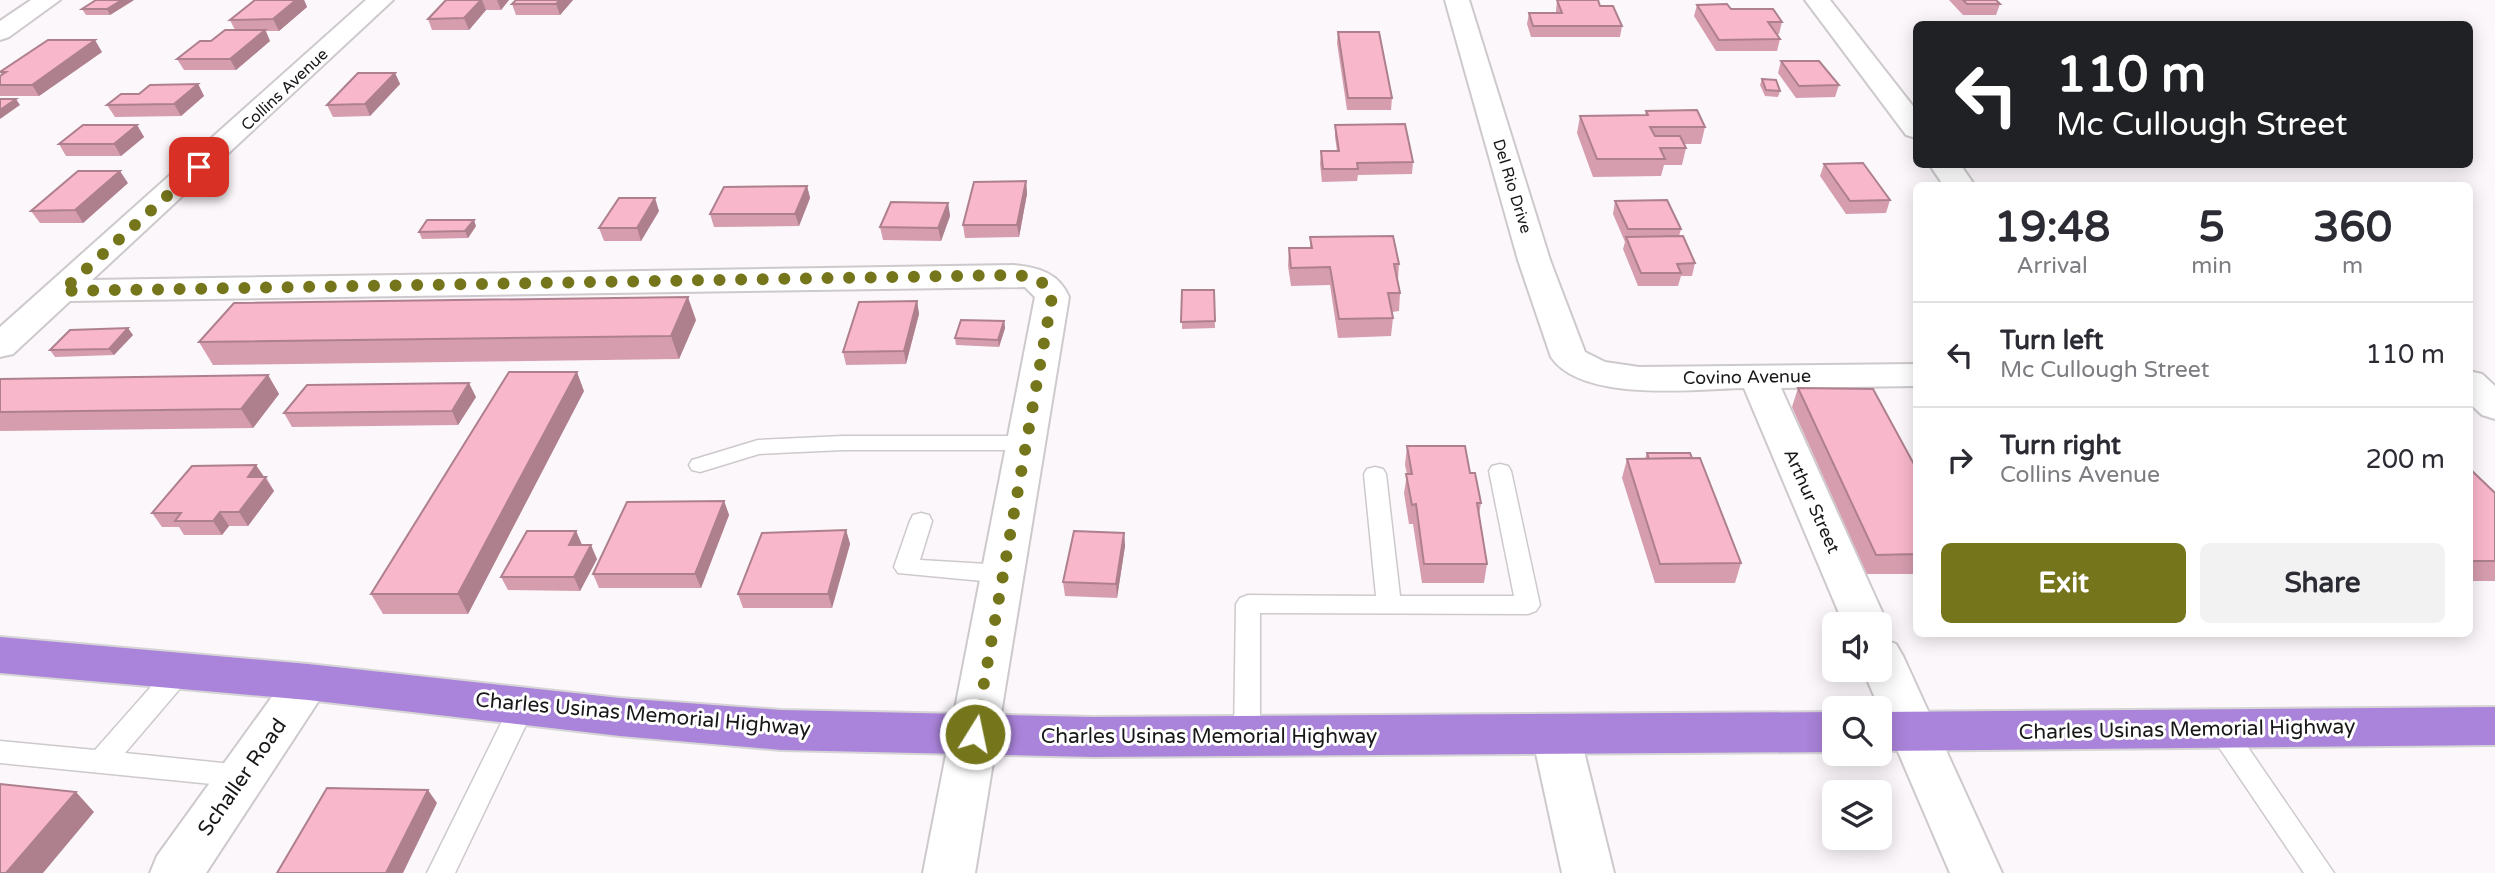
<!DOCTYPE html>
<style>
body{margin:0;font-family:"Varela Round",sans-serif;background:#f2f2f3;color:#2b2b33;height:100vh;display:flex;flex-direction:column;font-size:26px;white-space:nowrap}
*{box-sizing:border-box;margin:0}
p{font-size:23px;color:#7c7c81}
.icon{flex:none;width:38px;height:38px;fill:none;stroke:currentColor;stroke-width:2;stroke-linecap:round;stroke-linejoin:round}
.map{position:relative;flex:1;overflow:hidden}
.details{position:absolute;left:1913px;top:182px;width:560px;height:455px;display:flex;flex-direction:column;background:#fff;border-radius:10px;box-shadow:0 4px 18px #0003}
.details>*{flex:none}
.top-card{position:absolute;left:1913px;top:21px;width:560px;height:147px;border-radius:10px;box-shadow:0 4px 18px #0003;background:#202124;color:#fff;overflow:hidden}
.tools{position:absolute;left:1822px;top:612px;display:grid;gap:14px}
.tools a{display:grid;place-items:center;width:70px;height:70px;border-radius:10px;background:#fff;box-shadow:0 4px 18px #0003;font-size:35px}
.pin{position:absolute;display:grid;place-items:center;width:60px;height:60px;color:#fff;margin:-30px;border-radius:14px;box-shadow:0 4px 10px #0006}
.me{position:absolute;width:77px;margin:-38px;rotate:10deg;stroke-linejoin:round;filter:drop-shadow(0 0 5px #0008)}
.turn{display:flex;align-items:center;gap:24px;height:147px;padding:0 28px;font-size:32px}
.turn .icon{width:91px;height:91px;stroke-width:2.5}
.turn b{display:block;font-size:49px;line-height:60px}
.eta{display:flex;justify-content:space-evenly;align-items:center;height:119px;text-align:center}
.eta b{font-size:42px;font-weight:800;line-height:49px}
.cta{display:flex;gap:14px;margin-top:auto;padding:14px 28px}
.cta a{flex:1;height:80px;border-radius:10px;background:#75751c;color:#fff;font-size:28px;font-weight:800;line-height:80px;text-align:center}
.cta a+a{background:#f2f2f3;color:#2b2b33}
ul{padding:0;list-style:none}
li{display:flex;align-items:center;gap:21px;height:105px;padding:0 28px;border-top:2px solid #e1e1e2}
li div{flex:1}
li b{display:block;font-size:26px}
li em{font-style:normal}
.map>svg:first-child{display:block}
</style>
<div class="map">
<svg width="2495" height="873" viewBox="0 0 2495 873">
<rect width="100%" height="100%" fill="#fbf7fb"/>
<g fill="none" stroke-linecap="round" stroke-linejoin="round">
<defs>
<g id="lane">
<polygon points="843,436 1027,436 1034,438 1038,443 1034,448 1027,450 843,450 759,454 700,472 692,470 689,465 692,460 758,440"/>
<polygon points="1500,464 1508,466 1511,471 1540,605 1536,611 1528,614 1260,613 1260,736 1256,744 1247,747 1238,744 1234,736 1236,604 1240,598 1248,595 1376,596 1364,474 1367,469 1375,467 1383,469 1386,474 1400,596 1514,596 1489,471 1492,466"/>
<polygon points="921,513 929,515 932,521 920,560 1004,565 1012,568 1016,574 1012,580 1004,583 898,573 894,567 910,521 913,515"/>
<polygon points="180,661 189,664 193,671 189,678 125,753 242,765 252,768 255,776 252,784 242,787 0,763 0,741 95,750 171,664"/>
<polygon points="523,694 532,697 536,704 455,873 427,873 514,697"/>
<polygon points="2221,718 2230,721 2334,873 2304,873 2212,737 2208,729 2212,721"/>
</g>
<g id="street">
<polygon points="31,0 60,0 9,37 0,40 0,21"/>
<path d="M366,0H393L92,280L1013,265C1038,267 1059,273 1069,297L975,873H923L1035,297L1025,287L70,301L13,354L0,357V327Z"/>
<path d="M1445,0H1469L1550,260L1585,352L1605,362L1639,367L1916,364V386L1781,388L1888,625L1882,637L1880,638V625H1844L1744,388C1695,389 1582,403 1551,357L1518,260Z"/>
<polygon points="1805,0 1830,0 1916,110 1916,138 1906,135"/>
<polygon points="1929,164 1960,164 1975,186 1944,186"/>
<polygon points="2469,371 2482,374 2495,386 2495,419 2482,415 2469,403"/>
<polygon points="1880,638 1896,644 1903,656 2002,873 1950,873 1863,670 1880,670"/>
<polygon points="308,664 324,669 331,682 206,873 150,873 157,856 292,669"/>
<polygon points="1556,715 1573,721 1580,735 1614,873 1562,873 1532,735 1539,721"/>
</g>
<g id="highway">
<polygon points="0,637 308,664 620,698 781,710 1093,717 1834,712 1834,752 1093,757 781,750 620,736 308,700 0,673"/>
<polygon points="2495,707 2495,745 1880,751 1880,712"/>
</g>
</defs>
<use href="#lane" stroke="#cdc9cc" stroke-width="3"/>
<use href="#street" stroke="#cdc9cc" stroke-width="4"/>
<use href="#highway" stroke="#d6d5d6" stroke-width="4"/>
<use href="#lane" fill="#fff" fill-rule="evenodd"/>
<use href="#street" fill="#fff" fill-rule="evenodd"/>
<use href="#highway" fill="#aa83da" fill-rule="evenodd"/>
</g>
<g fill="#d69daf">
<polygon points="134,0 110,15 86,15 82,9"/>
<polygon points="255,0 304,0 307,7 279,31 266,31 270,41 236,70 184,70 177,59 211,41 235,30 230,20"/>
<polygon points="446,0 509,0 501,10 486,10 469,30 432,30 428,19"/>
<polygon points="516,0 573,0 560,15 516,15 512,4"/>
<polygon points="1557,0 1600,6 1622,26 1620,37 1531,37 1527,24 1529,13 1556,13 1556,10"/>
<polygon points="1949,0 1996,0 2000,4 1996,15 1963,15"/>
<polygon points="1697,5 1731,9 1782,22 1779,34 1776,34 1780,39 1777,51 1716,51 1694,16"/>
<polygon points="1338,32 1392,98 1391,110 1347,110 1337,43"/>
<polygon points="102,52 39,96 0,96 0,76 2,75 0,72"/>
<polygon points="1781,61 1839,85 1835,97 1796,98 1778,73"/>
<polygon points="395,73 400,84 370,116 333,117 327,105"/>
<polygon points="1762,79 1780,91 1778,97 1765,96 1760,85"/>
<polygon points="198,84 204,96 181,116 115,117 107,105 139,94"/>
<polygon points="1646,111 1705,127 1701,144 1684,144 1686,148 1682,165 1664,165 1661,176 1593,177 1577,133 1580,116 1645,115"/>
<polygon points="137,125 144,137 121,156 66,156 59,144"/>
<polygon points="1335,125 1413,162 1412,174 1358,175 1357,181 1322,182 1320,164 1321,151 1337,151 1335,137"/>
<polygon points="1824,164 1890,200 1886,213 1846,214 1820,176"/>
<polygon points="1026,181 1027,194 1019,237 965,238 963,225"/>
<polygon points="128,183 83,223 40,223 31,211"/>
<polygon points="807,186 810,198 799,226 714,227 710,214"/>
<polygon points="1615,201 1681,229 1679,236 1695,263 1692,276 1681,276 1678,286 1638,286 1623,249 1625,242 1613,214"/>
<polygon points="948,203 950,216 941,241 883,240 880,227"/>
<polygon points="659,211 641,241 604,241 599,228"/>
<polygon points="476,226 468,238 422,239 419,232"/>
<polygon points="1310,237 1399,264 1398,280 1400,293 1399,311 1392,312 1393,318 1391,336 1338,338 1330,285 1291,286 1288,266 1289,248 1310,248"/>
<polygon points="1182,290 1214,290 1215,328 1182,329"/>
<polygon points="917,301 919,314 906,364 846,365 843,352"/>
<polygon points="696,320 679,359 213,365 199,342"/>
<polygon points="1004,321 1005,328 999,347 956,345 955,338"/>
<polygon points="133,335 114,355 55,357 50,350"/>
<polygon points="268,375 279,394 253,428 0,431 0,379"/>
<polygon points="1798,388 1916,468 1916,574 1867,574 1792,407"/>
<polygon points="584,391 468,614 383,614 371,594"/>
<polygon points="476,397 458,425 292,427 284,413"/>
<polygon points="1407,446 1470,473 1481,503 1479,515 1487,564 1484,583 1422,583 1413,524 1409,524 1404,493 1407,474 1405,465"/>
<polygon points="1647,453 1741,563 1735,583 1655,583 1622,478 1627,459 1645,459"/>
<polygon points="2469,468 2495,493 2495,581 2469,581"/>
<polygon points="264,477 266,477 274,491 248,526 229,526 222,535 184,535 179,527 162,527 152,513"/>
<polygon points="724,501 729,515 701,588 599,588 593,574"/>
<polygon points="846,530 850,544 832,608 743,608 738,594"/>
<polygon points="576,531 582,545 597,559 580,591 508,590 501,577"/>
<polygon points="1124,533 1125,546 1117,598 1065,596 1063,582"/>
<polygon points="2102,634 2287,634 2286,635 2104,636"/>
</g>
<g fill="#ae808e">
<polygon points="122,0 134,0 110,15 107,9"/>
<polygon points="296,0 304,0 307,7 279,31 273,19"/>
<polygon points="481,0 482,0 486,10 469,30 464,18"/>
<polygon points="497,0 509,0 501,10"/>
<polygon points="560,0 573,0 560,15 556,4"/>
<polygon points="265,30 270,41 236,70 230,59"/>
<polygon points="95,40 102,52 39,96 32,85"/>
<polygon points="395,73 400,84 370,116 365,104"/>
<polygon points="198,84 204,96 181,116 174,104"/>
<polygon points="16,99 20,105 0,119 0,110"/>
<polygon points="137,125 144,137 121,156 114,144"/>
<polygon points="120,171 128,183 83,223 75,210"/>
<polygon points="1026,181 1027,194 1019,237 1017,225"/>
<polygon points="807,186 810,198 799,226 795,214"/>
<polygon points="655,198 659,211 641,241 637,228"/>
<polygon points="948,203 950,216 941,241 938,228"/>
<polygon points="474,220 476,226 468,238 465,231"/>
<polygon points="688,297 696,320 679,359 671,336"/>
<polygon points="917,301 919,314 906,364 904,351"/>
<polygon points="1004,321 1005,328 999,347 998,340"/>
<polygon points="128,328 133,335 114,355 109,349"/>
<polygon points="577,372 584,391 468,614 458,594"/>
<polygon points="268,375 279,394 253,428 241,409"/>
<polygon points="469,383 476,397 458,425 452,411"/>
<polygon points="256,465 274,491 248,526 239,512 248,477"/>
<polygon points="724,501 729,515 701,588 695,574"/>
<polygon points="220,512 229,526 222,535 213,521"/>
<polygon points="846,530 850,544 832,608 828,594"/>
<polygon points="576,531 582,545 569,545"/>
<polygon points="1124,533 1125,546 1117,598 1116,584"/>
<polygon points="591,545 597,559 580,591 574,577"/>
<polygon points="428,790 437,803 403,873 386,873"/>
<polygon points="76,792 94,812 43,873 6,873"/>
</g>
<g fill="#f9b7cb" stroke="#ae808e" stroke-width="2">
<polygon points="96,0 122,0 107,9 82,9"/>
<polygon points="255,0 296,0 273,19 230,20"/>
<polygon points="446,0 481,0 464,18 428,19"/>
<polygon points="516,0 560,0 556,4 512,4"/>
<polygon points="1557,0 1598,0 1600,6 1613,6 1622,26 1533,26 1529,13 1562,13"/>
<polygon points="1963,0 1996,0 2000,4 1967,4"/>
<polygon points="1727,4 1731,9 1773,9 1782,22 1768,22 1780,39 1719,40 1697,5"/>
<polygon points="225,30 265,30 230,59 177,59 200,41 211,41"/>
<polygon points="1338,32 1379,32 1392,98 1348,98"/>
<polygon points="48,40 95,40 32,85 0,85 0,76 6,72 0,72"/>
<polygon points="1781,61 1819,61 1839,85 1799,86"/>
<polygon points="358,73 395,73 365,104 327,105"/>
<polygon points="1762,79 1776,80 1780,91 1766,90"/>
<polygon points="198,84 174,104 107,105 121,94 139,94 150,85"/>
<polygon points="0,99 16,99 0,110"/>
<polygon points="1697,110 1705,127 1650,127 1655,136 1680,136 1686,148 1660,148 1665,159 1597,159 1580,116 1648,115 1646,111"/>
<polygon points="1405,124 1413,162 1357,163 1358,169 1323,169 1321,151 1339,151 1335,125"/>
<polygon points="83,125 137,125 114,144 59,144"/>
<polygon points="1863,163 1890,200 1850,201 1824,164"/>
<polygon points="78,171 120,171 75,210 31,211"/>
<polygon points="1026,181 1017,225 963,225 974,182"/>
<polygon points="807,186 795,214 710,214 724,187"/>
<polygon points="619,198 655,198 637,228 599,228"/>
<polygon points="1667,200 1681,229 1628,229 1615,201"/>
<polygon points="891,202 948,203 938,228 880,227"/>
<polygon points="427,220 474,220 465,231 419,232"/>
<polygon points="1393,236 1399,264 1394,264 1400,293 1388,293 1393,318 1339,319 1330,267 1291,268 1289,248 1312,248 1310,237"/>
<polygon points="1683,236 1695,263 1677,264 1681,273 1641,273 1626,237"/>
<polygon points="1182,290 1214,290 1215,321 1181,322"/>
<polygon points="688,297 671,336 199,342 234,303"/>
<polygon points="917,301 904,351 843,352 859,302"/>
<polygon points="961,320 1004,321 998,340 955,338"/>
<polygon points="128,328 109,349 50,350 70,330"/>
<polygon points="509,372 577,372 458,594 371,594"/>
<polygon points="268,375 241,409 0,412 0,379"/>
<polygon points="469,383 452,411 284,413 307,385"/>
<polygon points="1798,388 1873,389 1916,468 1916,554 1876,555"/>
<polygon points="1407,446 1465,446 1470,473 1475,473 1481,503 1477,503 1487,564 1424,564 1416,504 1412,505 1406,474 1412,474"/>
<polygon points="1647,453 1690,453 1692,458 1649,459"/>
<polygon points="1700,458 1741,563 1660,564 1627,459"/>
<polygon points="256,465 248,477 266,477 239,512 220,512 213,521 175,521 181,513 152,513 192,466"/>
<polygon points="2469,468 2495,493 2495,561 2469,561"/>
<polygon points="724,501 695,574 593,574 627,502"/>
<polygon points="846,530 828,594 738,594 762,533"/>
<polygon points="527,531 576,531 569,545 591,545 574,577 501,577"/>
<polygon points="1074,531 1124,533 1116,584 1063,582"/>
<polygon points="0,784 76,792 6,873 0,873"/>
<polygon points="327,788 428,790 386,873 277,873"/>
</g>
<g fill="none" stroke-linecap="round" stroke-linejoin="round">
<path stroke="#75751c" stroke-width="12" stroke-dasharray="0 21.6" d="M199,167L62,291L1013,275C1029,276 1047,279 1052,297L975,734"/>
</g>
<g text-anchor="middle" stroke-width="6" stroke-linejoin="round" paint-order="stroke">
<g font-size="16" fill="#191819" stroke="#fff">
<text transform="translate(284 89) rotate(-43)" y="6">Collins Avenue</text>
<text transform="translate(1513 186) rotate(73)" y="6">Del Rio Drive</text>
</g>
<g font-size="18" fill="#191819" stroke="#fff">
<text transform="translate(1747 377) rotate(-1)" y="6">Covino Avenue</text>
<text transform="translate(1812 501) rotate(66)" y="6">Arthur Street</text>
</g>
<g font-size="21" fill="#191819" stroke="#fff">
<text transform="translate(643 714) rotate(5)" y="7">Charles Usinas Memorial Highway</text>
<text transform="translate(2187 729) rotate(-1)" y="7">Charles Usinas Memorial Highway</text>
<text x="1209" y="743">Charles Usinas Memorial Highway</text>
<text transform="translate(242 777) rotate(-55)" y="7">Schaller Road</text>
</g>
</g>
</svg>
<div class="tools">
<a><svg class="icon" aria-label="sound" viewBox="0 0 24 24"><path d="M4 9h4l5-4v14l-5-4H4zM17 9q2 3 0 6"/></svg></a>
<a><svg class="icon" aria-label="search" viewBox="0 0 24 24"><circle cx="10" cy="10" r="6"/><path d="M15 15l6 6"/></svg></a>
<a><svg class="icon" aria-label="layers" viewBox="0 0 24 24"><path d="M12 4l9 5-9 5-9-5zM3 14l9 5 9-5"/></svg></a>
</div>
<div class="pin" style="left:199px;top:167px;background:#d93025"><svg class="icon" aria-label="arrive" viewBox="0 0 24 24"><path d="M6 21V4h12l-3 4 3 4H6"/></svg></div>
<svg class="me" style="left:975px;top:734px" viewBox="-20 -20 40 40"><circle r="17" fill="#75751c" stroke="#fff" stroke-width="3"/><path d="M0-11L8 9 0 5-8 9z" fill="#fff"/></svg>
<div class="top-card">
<div class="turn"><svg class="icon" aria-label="left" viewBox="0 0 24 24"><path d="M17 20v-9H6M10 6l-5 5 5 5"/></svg><div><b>110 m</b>Mc Cullough Street</div></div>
</div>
<section class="details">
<div class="eta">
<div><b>19:48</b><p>Arrival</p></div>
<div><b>5</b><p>min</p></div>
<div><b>360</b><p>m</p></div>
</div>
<ul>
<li><svg class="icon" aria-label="left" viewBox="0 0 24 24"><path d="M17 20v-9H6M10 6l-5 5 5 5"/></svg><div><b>Turn left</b><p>Mc Cullough Street</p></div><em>110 m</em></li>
<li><svg class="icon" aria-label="right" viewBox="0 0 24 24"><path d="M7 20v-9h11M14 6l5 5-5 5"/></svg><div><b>Turn right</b><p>Collins Avenue</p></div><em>200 m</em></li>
</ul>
<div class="cta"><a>Exit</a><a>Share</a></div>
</section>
</div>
